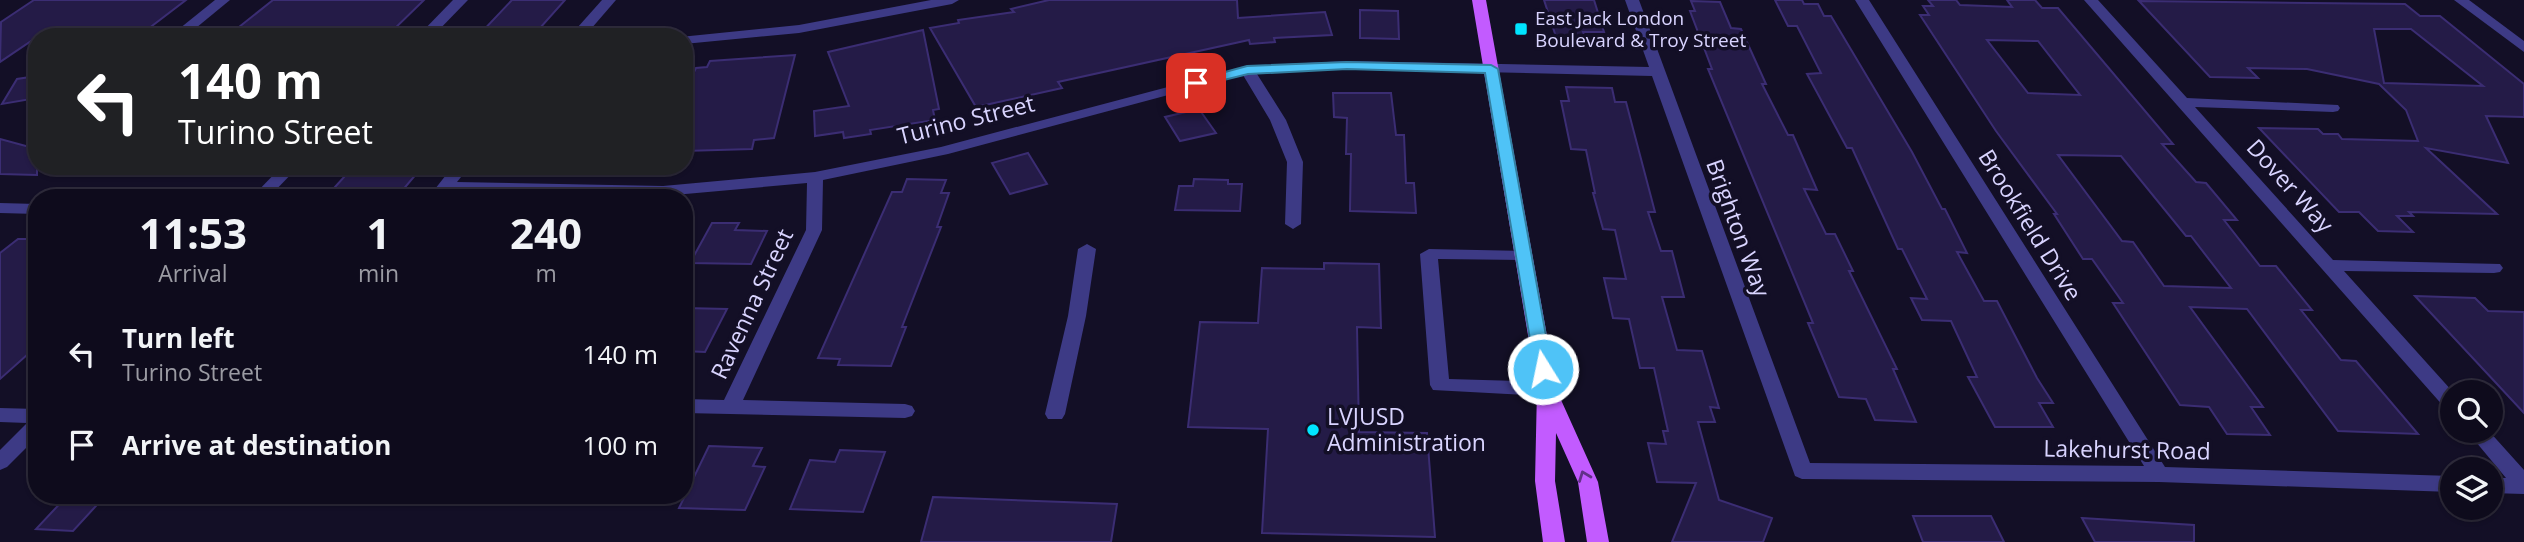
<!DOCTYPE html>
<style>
body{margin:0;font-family:"Open Sans",sans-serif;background:#171425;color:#f1f3f6;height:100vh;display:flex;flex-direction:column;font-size:26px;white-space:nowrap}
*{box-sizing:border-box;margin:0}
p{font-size:23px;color:#9b9ba3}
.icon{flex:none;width:38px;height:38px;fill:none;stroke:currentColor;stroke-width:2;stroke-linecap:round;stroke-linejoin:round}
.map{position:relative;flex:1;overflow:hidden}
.panel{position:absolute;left:28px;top:189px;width:665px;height:315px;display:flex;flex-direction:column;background:#0e0b1c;border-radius:28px;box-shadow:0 2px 5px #0004,0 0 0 2px #2e2b3b}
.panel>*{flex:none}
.hud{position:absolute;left:28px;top:28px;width:665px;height:147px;border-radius:28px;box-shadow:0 2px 5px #0004,0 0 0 2px #2e2b3b;background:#202124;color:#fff;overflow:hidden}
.buttons{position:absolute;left:2440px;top:380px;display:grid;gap:14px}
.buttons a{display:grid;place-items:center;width:63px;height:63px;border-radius:50%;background:#0e0b1c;box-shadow:0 2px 5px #0004,0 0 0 2px #2e2b3b;font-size:35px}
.pin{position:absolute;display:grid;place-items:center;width:60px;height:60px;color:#fff;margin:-30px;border-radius:14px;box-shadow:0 4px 10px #0006}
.me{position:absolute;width:77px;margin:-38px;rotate:350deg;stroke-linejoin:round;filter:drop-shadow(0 0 5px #0008)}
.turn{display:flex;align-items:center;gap:24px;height:147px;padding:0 35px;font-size:32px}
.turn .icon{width:91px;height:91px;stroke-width:2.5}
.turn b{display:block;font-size:49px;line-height:60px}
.eta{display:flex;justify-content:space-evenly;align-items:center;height:119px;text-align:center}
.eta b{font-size:42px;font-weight:700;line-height:49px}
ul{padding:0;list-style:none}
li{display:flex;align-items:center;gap:21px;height:91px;padding:0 35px}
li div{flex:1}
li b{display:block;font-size:26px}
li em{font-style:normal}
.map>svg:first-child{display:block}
</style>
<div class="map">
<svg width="2524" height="542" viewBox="0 0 2524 542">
<rect width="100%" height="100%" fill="#130f26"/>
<g fill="#241b47" stroke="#3b2d73" stroke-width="2" fill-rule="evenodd">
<polygon points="34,0 186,0 144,32 46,31 0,62 1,22"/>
<polygon points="273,0 424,0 386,37 229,35"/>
<polygon points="512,0 565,0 532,37 477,37"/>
<polygon points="1049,0 1237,0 1238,18 1325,12 1332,35 1274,38 1275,42 1250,44 1249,40 1058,82 1062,88 976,107 930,28 959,23 958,20 1014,12 1011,9"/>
<polygon points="1544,0 1594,0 1604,32 1583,32 1587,46 1559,46"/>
<polygon points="1775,0 1802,0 1804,4 1818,4 1824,16 1831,16 1912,152 1942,209 1945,209 1967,253 1957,252 1984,301 1997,301 2037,378 2053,403 2039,403 2053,427 1995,427 1968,377 1977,377 1951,321 1922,320 1911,298 1927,299 1902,249 1898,249 1852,148 1847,148 1807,74 1821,73 1797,26 1788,26"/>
<path d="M1928,0H1956L1960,5L2012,7L2007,0H2035L2042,8H2058L2173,144H2162L2196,182L2206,183L2237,220H2224L2260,266H2276L2312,310H2301L2341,360L2356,361L2418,434L2338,431L2247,309L2190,307L2263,407H2251L2270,435L2227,434L2209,407L2180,405L2113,303H2123L2092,259H2083L2054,214H2057L1996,131L1920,15H1929L1923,6H1933ZM1987,40L2038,41L2080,95L2028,93ZM2058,155L2121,156L2186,236H2191L2231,288L2164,286L2133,242L2122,241Z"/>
<polygon points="1691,1 1720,2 1731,28 1741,29 1766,84 1762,84 1788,135 1793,135 1817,190 1804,189 1826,234 1835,234 1853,271 1849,271 1897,369 1893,369 1916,422 1875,420 1866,399 1839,397 1808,323 1813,323 1708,69 1712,69 1690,11 1695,11"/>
<path d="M2139,1L2405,4L2420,16H2440L2524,84V117L2486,116L2508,163L2426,148L2497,214L2409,212L2413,216H2397L2413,232L2378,231L2359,212H2339L2259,128L2318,129L2323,134H2338L2342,139L2418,141L2406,110L2379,84L2307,69L2248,68L2258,78L2210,77ZM2374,29H2411L2483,86L2384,83Z"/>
<polygon points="1360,10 1398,11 1399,39 1360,38"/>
<polygon points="923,30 939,109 933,110 935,120 870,130 871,134 844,138 843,132 815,136 814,111 849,106 828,52"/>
<polygon points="795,55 774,138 754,140 752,149 684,151 684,92 696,68 707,67 710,61"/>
<polygon points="37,76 37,98 2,104 17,79"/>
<polygon points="1566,87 1612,88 1615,102 1626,102 1655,212 1648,212 1661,251 1672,251 1684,297 1662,297 1677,350 1702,351 1719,408 1710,407 1715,422 1698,422 1719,500 1772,518 1763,542 1672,542 1696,483 1657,482 1648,443 1666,444 1663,431 1668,431 1654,368 1640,368 1629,319 1613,318 1604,278 1626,279 1615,230 1603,229 1593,193 1595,193 1586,150 1571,149 1561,101 1569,101"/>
<polygon points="1333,93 1391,93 1396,135 1404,135 1406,183 1414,183 1416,213 1350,211 1351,154 1346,154 1347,118 1334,117"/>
<polygon points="1199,109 1216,133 1180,141 1165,117"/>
<polygon points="0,139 37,149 37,175 0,174"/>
<polygon points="1028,153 1047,184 1010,194 992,163"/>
<polygon points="354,166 423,166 396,198 325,198"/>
<polygon points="907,179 946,180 941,193 949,193 937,227 941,227 902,327 906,327 891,366 838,365 840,359 818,358 892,192 902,192"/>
<polygon points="1194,179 1228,180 1228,184 1242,184 1240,211 1175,210 1179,186 1193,186"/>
<polygon points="712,223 739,223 735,230 767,231 751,264 690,263"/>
<polygon points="18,239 37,239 37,346 0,379 0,253"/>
<polygon points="1324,263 1379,264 1381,328 1357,327 1359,432 1427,433 1435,537 1262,533 1268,429 1188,427 1200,322 1258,323 1262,268 1324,269"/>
<polygon points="2415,296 2475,298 2488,311 2524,312 2524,413"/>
<polygon points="684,308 727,309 705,352 684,351"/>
<polygon points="709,446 762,448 753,466 765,467 745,510 679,508"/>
<polygon points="840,450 885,452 863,512 790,509 810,460 835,462"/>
<polygon points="68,495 106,495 73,531 36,529"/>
<polygon points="933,497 1117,504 1111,542 921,542"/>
<polygon points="1913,516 1991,516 2004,542 1923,542"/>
<polygon points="2082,518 2194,525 2194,542 2095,542"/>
</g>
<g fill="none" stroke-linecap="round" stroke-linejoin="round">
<g fill="#3d3a85" fill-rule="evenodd">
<polygon points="215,0 230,0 185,37 169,37"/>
<polygon points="453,0 468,0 432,37 417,37"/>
<polygon points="602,0 616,0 584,37 569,37"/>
<polygon points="931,0 959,0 952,4 799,33 684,44 684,37 680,37 799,25"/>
<polygon points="1625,0 1639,0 1810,463 2144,466 1855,0 1869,0 2165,467 2452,476 2452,492 2159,482 1802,479 1795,476 1652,76 1347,69 1257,74 1286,120 1303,162 1301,224 1293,229 1285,224 1287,162 1270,120 1243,75 948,154 823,180 822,230 743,400 905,404 912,406 915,411 912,416 905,418 684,413 684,399 724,400 806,230 807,183 663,196 449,192 445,198 428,198 453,166 470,166 457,182 663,186 815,172 941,147 1247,66 1347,61 1649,67"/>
<polygon points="2084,0 2098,0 2187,98 2338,105 2340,108 2338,111 2333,112 2195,107 2333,260 2500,264 2503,268 2500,272 2494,273 2344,271 2453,392 2452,410 2445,408"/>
<polygon points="2454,0 2469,0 2524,41 2524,52"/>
<polygon points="282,166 299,166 268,198 251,198"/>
<polygon points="0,203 37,204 37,214 0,213"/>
<polygon points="1087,244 1096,249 1086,316 1065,414 1062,419 1048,419 1045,414 1068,316 1078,249"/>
<polygon points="1429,249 1529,251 1532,255 1523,260 1438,259 1449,379 1547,382 1554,384 1557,389 1554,394 1547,396 1433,390 1430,385 1420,254"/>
<polygon points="0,408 37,409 37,437 7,467 0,470 0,450 27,423 0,422"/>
<polygon points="2466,430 2488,430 2524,470 2524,494 2490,493 2490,477 2506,478"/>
</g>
<polygon fill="#c25bff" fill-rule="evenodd" points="1472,0 1486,0 1557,391 1598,482 1609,542 1587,542 1578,482 1556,433 1555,481 1565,542 1543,542 1535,481 1537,389"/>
</g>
<defs><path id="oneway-chevron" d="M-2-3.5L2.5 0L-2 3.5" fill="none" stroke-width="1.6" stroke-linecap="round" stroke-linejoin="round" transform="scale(1.75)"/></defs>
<use stroke="#623188" href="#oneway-chevron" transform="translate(1584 476) rotate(-111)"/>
<polygon fill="#4fc3f7" stroke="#337fa1" stroke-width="2" points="1347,62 1491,65 1498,69 1552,369 1549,373 1543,375 1535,369 1485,73 1347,69 1248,74 1196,87 1190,83 1192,81 1247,66"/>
<g fill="#00e5ff" stroke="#130f26" stroke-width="2.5">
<rect x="1514" y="22" width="14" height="14" rx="3.5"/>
<circle cx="1313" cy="430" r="7"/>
</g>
<g text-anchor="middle" stroke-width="7" stroke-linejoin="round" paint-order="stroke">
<g font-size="19" fill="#d9d4ff" stroke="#130f26" text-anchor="start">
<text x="1535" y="25">East Jack London<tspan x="1535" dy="22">Boulevard &amp; Troy Street</tspan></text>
</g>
<g font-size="23" fill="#d9d4ff" stroke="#130f26">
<text transform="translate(966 120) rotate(-14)" y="8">Turino Street</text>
<text transform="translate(2290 186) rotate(48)" y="8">Dover Way</text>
<text transform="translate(2030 225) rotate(58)" y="8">Brookfield Drive</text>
<text transform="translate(1738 228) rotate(70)" y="8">Brighton Way</text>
<text transform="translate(752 304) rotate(-65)" y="8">Ravenna Street</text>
<text transform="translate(2127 450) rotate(1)" y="8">Lakehurst Road</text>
</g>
<g font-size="23" fill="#d9d4ff" stroke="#130f26" text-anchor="start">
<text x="1327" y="425">LVJUSD<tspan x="1327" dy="26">Administration</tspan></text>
</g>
</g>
</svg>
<div class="buttons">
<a><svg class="icon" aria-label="search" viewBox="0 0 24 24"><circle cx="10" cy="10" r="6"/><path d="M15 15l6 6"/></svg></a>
<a><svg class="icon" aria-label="layers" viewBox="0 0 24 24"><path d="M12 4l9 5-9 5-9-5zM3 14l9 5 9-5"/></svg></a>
</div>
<div class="pin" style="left:1196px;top:83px;background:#d93025"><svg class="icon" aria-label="arrive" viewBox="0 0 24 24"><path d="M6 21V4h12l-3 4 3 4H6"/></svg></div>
<svg class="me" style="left:1543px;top:369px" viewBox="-20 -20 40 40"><circle r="17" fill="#4fc3f7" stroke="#fff" stroke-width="3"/><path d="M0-11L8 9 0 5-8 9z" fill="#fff"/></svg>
<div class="hud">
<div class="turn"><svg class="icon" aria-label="left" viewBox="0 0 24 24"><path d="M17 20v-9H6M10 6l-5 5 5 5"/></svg><div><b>140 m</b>Turino Street</div></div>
</div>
<section class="panel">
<div class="eta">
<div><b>11:53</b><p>Arrival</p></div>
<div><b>1</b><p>min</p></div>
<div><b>240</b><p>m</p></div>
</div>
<ul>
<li><svg class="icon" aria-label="left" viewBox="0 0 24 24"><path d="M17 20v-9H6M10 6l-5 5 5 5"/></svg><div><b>Turn left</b><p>Turino Street</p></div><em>140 m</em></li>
<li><svg class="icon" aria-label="arrive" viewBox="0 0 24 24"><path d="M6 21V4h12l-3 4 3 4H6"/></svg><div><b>Arrive at destination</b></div><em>100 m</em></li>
</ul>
</section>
</div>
